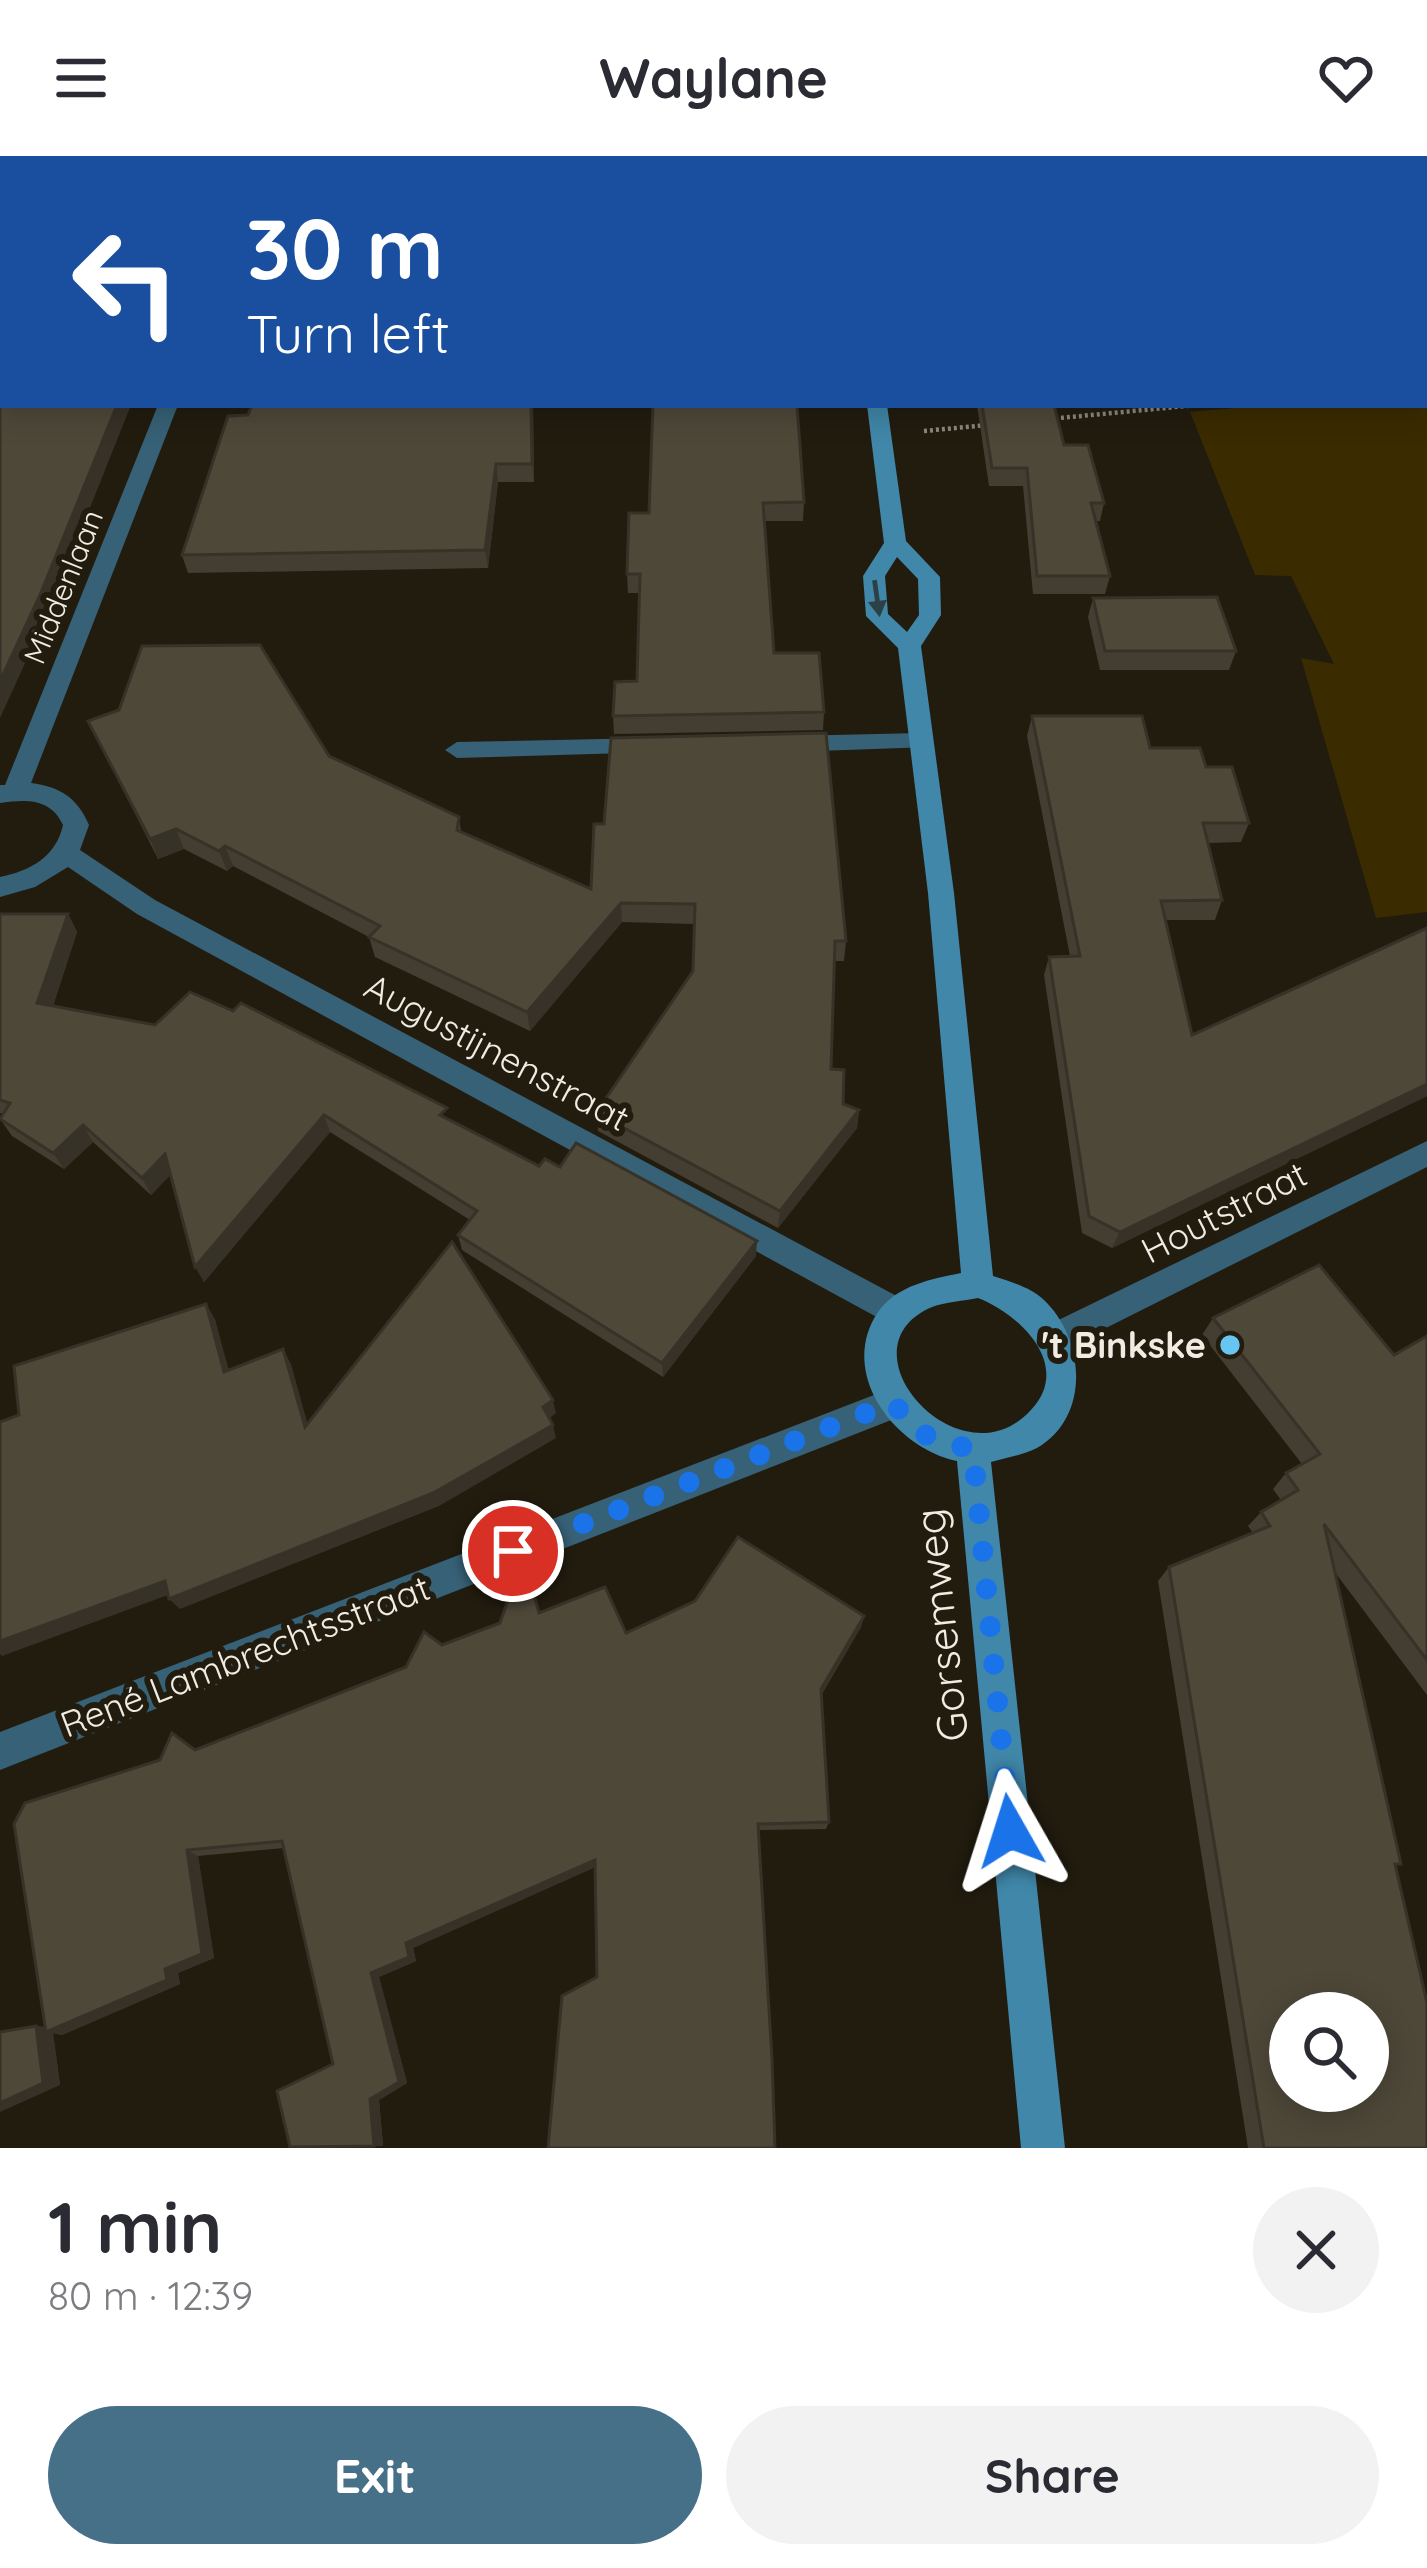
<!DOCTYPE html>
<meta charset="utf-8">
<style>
body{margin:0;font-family:Quicksand,sans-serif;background:#f2f2f3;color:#2b2b33;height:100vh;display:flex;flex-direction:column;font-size:45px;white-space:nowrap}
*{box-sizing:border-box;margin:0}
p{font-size:39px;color:#7c7c81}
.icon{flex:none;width:66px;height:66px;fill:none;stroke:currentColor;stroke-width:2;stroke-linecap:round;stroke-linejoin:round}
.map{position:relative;height:1992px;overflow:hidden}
.side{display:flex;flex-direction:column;background:#fff;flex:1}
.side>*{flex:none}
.hud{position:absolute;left:0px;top:0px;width:1428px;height:252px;box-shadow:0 6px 30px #0003;background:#1a4fa0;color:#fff;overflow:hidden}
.buttons{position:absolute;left:1269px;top:1836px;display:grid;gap:24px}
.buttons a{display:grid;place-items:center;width:120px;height:120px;border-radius:50%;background:#fff;box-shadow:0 6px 30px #0003;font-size:60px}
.pin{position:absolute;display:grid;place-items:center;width:102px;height:102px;color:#fff;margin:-51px;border:6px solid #fff;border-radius:50%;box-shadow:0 3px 12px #0007}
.me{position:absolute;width:132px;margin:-66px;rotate:354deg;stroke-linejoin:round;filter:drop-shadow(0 0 9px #0008)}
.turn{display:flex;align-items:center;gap:42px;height:252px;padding:0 48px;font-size:54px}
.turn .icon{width:156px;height:156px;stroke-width:2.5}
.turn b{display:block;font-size:84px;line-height:102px}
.round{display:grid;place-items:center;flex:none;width:126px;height:126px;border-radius:63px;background:#f2f2f3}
.summary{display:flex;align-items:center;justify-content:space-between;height:204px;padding:0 48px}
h1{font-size:72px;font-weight:700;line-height:90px}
.button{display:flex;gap:24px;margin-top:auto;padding:24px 48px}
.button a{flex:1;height:138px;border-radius:72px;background:#467088;color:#fff;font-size:48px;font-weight:700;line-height:138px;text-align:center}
.button a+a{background:#f2f2f3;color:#2b2b33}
header{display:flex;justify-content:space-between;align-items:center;height:156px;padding:0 48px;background:#fff;font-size:54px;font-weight:700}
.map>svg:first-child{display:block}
</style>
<header><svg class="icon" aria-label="menu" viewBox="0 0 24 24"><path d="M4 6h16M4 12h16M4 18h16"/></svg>Waylane<svg class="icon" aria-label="heart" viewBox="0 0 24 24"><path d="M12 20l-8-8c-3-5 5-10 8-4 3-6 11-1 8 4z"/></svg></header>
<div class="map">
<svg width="1427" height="1992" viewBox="0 0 1427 1992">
<rect width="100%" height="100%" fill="#221c0f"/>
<polygon fill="#3a2b01" points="1427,235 1427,756 1376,762 1301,502 1334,508 1291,420 1255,419 1190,256 1269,249 1425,249"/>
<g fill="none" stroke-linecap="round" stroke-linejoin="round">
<g stroke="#8d887d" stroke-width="4.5" stroke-dasharray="3 3" stroke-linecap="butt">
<polyline points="1049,263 1197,249"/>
<polyline points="924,275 987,269"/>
</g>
<g fill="#376176" fill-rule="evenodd">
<polygon points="921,577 930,579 930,591 789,596 777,588 789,580"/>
<polygon points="651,582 660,584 660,596 457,602 445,594 457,586"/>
</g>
<g fill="#376176" fill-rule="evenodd">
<polygon points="1310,0 1326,0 1327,3 1311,3"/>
<rect x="1425" y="19" width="2" height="10"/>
<path d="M158,249H178L31,627C60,631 77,641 89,669L80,694L155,744L906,1145L911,1155L906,1165L895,1169L884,1165L137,758L68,711L35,731L0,741V721C30,715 56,701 63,669C51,642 26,643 0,647V629H5Z"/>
<polygon points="1427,985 1427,1011 1066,1192 1054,1197 1042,1192 1038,1182 1042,1172"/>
<polygon points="892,1232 904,1237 909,1248 904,1259 0,1614 0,1576"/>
</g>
<g fill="#4087a9" fill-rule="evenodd">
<rect x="852" y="0" width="16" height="3"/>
<path d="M867,249H887L906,385L940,421L941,459L921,490L954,737L993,1120C1011,1126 1030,1131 1044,1144C1085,1183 1091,1261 1037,1292C1023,1299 1006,1302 991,1306L1065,1992H1021L957,1305C895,1292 837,1217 878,1156C897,1129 932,1123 961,1117L928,737L898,492L866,460L863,420L884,387ZM897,401L918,423L919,459L907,476L888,458L885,420ZM978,1142C1020,1158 1074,1210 1030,1255C959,1330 836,1192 932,1151C945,1146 964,1145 978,1142Z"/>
</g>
</g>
<g fill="#433e31">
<polygon points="1396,0 1427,0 1427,17 1425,17 1425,3 1400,3"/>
<polygon points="1425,41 1427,41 1427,149 1425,146"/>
<polygon points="252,249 533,249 534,326 498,326 488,412 188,417 182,399"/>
<polygon points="653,249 804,346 803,365 765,365 774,497 824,556 823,574 614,578 613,560 637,525 640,437 628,437 627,418 649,357"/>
<polygon points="977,249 1054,249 1064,289 1104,347 1100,365 1096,365 1110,420 1105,438 1033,438 1023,330 989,330"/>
<polygon points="1093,442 1236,495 1229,514 1100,514 1088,461"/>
<polygon points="1032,560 1150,592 1206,611 1249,667 1241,686 1208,687 1222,744 1215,764 1165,764 1192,879 1427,772 1427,940 1112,1092 1082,1077 1044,819 1049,801 1070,800 1027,580"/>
<polygon points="88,565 329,600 459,661 461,676 591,733 594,668 846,785 844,805 834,805 831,913 843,948 859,954 857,972 778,1072 598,975 596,957 693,815 694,768 622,766 530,875 375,801 369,781 233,710 227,715 184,693 158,703"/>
<polygon points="0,758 68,758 77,776 53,850 451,964 539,1010 756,1100 663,1221 462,1094 458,1079 470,1064 330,976 204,1126 170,1019 151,1039 93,986 64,1013 12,980 0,963 3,958 0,957"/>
<polygon points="1213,1162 1394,1199 1427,1180 1427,1539 1334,1415 1401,1708 1395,1710 1427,1992 1248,1992 1158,1425 1169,1411 1253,1377 1248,1370 1261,1356 1281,1344 1273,1333 1286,1317 1302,1308 1202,1179"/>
<polygon points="539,1457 626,1477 864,1460 861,1471 822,1538 829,1666 826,1673 758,1674 597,1821 595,1711 413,1792 416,1805 379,1821 407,1927 379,1944 383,1990 333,1908 284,1692 198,1700 214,1802 178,1817 180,1828 62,1879 53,1877 60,1929 36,1870 45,1871 195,1594 406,1511 442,1489"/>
</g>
<g fill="#373228">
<polygon points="117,249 131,249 48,457 0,562 0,525"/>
<polygon points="531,249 533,249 534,326 532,308"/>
<polygon points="496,308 498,326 488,412 485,394"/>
<polygon points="176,673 184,693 158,703 150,683"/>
<polygon points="225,690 233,710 227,715 219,695"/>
<polygon points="621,747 622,766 530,875 527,856"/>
<polygon points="68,758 77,776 48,864 37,847"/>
<polygon points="1427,928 1427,940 1112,1092 1120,1076"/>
<polygon points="859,954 857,972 778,1072 780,1055"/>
<polygon points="324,959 330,976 204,1126 195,1111"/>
<polygon points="83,969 93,986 64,1013 53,997"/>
<polygon points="165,998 174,1015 151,1039 142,1022"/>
<polygon points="757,1085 756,1100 663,1221 662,1207"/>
<polygon points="206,1148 215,1163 233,1230 224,1216"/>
<polygon points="283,1193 291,1208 312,1284 305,1271"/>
<polygon points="553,1244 556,1257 546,1265 543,1251"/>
<polygon points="553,1269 556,1282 439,1350 180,1453 169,1443"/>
<polygon points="165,1425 176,1436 2,1500 0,1498 0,1485"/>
<polygon points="864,1460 861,1471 819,1542 821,1533"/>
<polygon points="187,1694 198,1700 214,1802 178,1817 180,1828 62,1879 53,1877 60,1929 0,1956 0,1947 36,1870 53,1872 165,1813"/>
<polygon points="595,1704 598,1710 413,1792 416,1805 379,1821 407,1927 379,1944 383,1990 374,1990 370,1943 371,1817 406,1787"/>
</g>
<g fill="#4e4839" stroke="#373228" stroke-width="3" fill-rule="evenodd">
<polygon points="11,0 592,0 591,3 10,3"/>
<polygon points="690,0 793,0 793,3 689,3"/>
<polygon points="935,0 1258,0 1259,3 936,3"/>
<polygon points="3,15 3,249 117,249 40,439 0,525 0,20"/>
<polygon points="1425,41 1427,41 1427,122 1425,120"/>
<polygon points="252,249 531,249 532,308 496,308 485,394 182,399 228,260 248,259"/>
<polygon points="653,249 797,249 804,346 763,347 774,497 819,497 824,556 613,560 615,526 637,525 640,418 627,418 629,357 649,357"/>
<polygon points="982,249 1054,249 1064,289 1088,289 1104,347 1091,347 1110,420 1037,420 1027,312 992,312"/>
<polygon points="1217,441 1236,495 1105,495 1093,442"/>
<polygon points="260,489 329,600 459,661 457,674 591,733 594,668 604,668 611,582 826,577 846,785 835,785 831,913 844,914 843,948 859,954 780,1055 596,957 693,815 695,748 621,747 527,856 369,781 380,770 225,690 219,695 176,673 150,683 88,565 119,554 142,490"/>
<polygon points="1032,560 1142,560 1150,592 1200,592 1206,611 1232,611 1249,667 1203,667 1222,744 1161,745 1192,879 1427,772 1427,928 1120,1076 1089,1060 1049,801 1080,800"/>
<polygon points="0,758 68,758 37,847 155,869 190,836 233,855 241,847 447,952 440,959 539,1010 545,1003 560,1011 576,987 757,1085 662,1207 458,1079 477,1055 324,959 195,1111 165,998 142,1022 83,969 53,997 0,963 10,947 0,944"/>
<polygon points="452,1086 553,1244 543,1251 553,1269 433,1337 169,1443 165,1425 0,1485 0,1266 19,1259 14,1210 206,1148 224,1216 283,1193 305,1271"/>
<path d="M1319,1109L1394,1199L1427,1180V1504L1324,1368L1401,1708H1395L1427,1847V1992H1264L1169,1411L1270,1370L1261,1356L1298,1334L1286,1317L1320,1298L1213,1162ZM1290,1857H1368V1935H1290Z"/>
<polygon points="738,1381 864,1460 821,1533 829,1666 758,1668 772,1904 775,1992 548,1992 562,1840 597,1821 595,1704 406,1787 409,1801 371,1817 399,1926 370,1943 374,1990 290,1991 277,1935 333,1908 282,1685 187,1694 202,1798 165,1813 167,1824 46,1876 14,1668 25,1647 160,1604 172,1577 195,1594 406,1511 424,1476 442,1489 500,1467 523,1400 539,1457 605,1431 626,1477 695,1445"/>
<polygon points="36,1870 43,1927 0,1947 0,1876"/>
</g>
<defs><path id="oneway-solid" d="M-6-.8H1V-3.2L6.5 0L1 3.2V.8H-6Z" transform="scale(3)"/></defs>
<use fill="#2c4145" href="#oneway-solid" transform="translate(877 442) rotate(82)"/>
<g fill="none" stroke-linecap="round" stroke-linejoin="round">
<polyline stroke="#1a73e8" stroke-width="21" stroke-dasharray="0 37.8" points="513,1395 892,1247 927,1280 973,1294 1010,1675"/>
</g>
<circle fill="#68c4f0" stroke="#221c0f" stroke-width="4.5" cx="1230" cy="1189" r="12"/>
<g text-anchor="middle" stroke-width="12" stroke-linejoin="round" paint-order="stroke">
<g font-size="30" fill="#f0ece3" stroke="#221c0f">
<text transform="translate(64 431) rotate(-68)" y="10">Middenlaan</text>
</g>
<g font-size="36" fill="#f0ece3" stroke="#221c0f">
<text transform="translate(497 896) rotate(28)" y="13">Augustijnenstraat</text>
<text transform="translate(1224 1056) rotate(-27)" y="13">Houtstraat</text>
<text transform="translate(245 1500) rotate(-21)" y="13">René Lambrechtsstraat</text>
</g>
<g font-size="36" font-weight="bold" fill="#f0ece3" stroke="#221c0f" text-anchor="end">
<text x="1206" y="1202">'t Binkske</text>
</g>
<g font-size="42" fill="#f0ece3" stroke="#221c0f">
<text transform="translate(941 1469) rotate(-96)" y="15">Gorsemweg</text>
</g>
</g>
</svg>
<div class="buttons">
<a><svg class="icon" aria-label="search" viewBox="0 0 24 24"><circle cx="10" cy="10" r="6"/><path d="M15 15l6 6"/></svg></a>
</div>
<div class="pin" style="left:513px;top:1395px;background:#d93025"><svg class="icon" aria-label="arrive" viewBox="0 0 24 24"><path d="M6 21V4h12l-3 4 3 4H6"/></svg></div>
<svg class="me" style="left:1010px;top:1675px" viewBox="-20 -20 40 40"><path d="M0-17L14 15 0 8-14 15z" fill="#1a73e8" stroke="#fff" stroke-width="4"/></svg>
<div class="hud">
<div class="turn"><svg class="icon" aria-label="left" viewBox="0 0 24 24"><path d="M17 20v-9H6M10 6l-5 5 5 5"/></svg><div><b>30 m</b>Turn left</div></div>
</div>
</div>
<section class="side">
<div class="summary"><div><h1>1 min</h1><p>80 m · 12:39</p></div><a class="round"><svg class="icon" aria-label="close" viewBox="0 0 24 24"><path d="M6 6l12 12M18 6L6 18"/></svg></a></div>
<div class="button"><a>Exit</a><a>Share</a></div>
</section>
